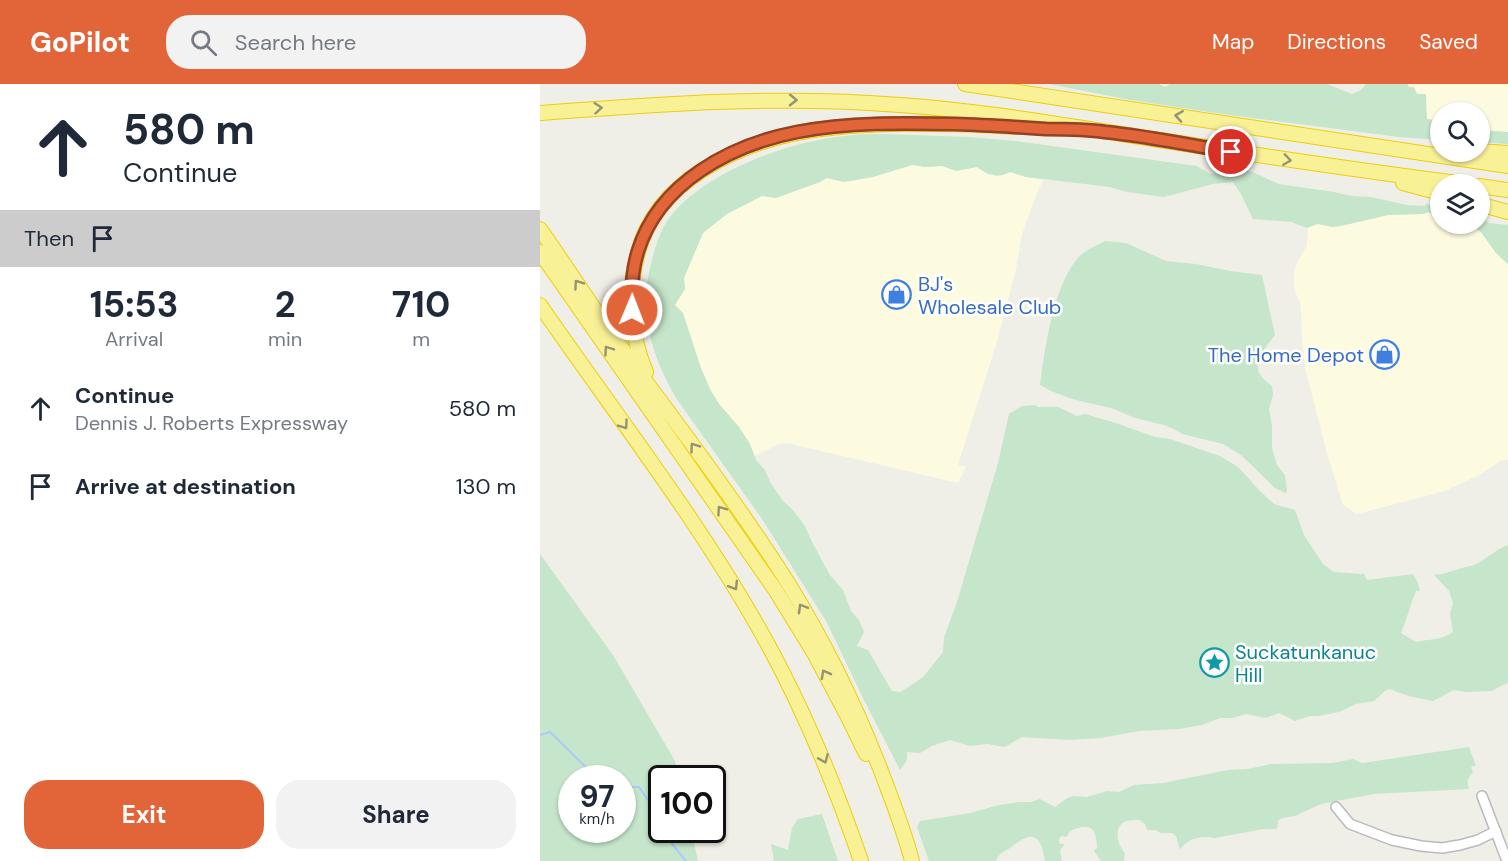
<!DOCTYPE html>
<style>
body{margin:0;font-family:"DM Sans",sans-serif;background:#f2f2f3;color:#1f2937;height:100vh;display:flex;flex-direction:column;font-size:22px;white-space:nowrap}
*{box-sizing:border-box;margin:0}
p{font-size:20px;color:#747a83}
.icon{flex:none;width:33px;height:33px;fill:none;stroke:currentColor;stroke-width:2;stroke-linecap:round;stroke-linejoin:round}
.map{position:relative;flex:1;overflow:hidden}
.panel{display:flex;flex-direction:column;background:#fff;width:540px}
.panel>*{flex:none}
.banner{background:#fff;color:#1f2937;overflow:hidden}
.controls{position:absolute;left:890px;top:18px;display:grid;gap:12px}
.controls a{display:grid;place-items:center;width:60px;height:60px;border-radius:50%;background:#fff;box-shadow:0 2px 4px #0004;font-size:30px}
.speed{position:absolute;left:18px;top:681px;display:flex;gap:12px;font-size:30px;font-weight:700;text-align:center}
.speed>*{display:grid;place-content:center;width:78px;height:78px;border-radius:50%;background:#fff;box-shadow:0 2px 4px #0004;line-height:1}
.speed small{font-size:15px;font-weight:400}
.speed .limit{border:3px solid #111;border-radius:9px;background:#fff;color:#111}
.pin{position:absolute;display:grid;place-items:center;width:51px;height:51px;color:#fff;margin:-26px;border:3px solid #fff;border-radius:50%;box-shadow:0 2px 6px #0007}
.me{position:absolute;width:66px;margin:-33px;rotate:1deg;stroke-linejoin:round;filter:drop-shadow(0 0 4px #0008)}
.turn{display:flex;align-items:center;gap:21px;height:126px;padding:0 24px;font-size:27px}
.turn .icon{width:78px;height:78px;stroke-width:2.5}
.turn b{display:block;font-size:42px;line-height:51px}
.then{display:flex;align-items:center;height:57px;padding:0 24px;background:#0003;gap:12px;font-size:22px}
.eta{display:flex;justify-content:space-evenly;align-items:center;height:102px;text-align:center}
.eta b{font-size:36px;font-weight:700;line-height:42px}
.cta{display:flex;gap:12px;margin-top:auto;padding:12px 24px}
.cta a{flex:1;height:69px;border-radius:24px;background:#e2653a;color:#fff;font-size:24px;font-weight:700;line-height:69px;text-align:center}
.cta a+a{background:#f2f2f3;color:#1f2937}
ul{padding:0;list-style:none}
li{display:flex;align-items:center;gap:18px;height:78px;padding:0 24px}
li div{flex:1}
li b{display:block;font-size:22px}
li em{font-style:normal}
header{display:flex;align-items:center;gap:36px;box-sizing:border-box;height:84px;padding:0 30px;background:#e2653a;color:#fff}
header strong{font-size:28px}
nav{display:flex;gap:33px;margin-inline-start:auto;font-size:21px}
.search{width:420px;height:54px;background:#f2f2f3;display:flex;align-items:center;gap:15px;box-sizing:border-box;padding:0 21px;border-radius:24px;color:#747a83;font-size:22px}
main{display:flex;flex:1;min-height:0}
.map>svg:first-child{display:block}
</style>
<header>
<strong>GoPilot</strong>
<div class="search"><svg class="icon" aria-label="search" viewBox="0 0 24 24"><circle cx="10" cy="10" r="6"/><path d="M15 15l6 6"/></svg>Search here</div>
<nav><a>Map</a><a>Directions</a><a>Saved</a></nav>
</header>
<main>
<section class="panel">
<div class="banner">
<div class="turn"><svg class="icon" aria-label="ahead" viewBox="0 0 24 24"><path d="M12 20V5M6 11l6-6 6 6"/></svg><div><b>580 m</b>Continue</div></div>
<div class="then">Then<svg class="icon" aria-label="arrive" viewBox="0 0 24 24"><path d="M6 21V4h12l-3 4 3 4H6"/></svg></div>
</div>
<div class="eta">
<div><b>15:53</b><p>Arrival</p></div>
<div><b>2</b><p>min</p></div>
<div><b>710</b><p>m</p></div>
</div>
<ul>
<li><svg class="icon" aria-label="ahead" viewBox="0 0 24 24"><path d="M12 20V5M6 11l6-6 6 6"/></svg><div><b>Continue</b><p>Dennis J. Roberts Expressway</p></div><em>580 m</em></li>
<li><svg class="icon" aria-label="arrive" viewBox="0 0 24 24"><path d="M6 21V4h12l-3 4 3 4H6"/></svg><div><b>Arrive at destination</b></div><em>130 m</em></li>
</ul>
<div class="cta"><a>Exit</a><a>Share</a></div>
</section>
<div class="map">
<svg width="968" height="777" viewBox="0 0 968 777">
<rect width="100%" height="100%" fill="#f0efe7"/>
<g fill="#fdfbdf">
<polygon points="868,0 968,0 968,48 939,46 939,28 900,28 900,37 887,35 886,27 877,10 869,3"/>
<polygon points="372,81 385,83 402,82 416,87 437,83 448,91 470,88 486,93 503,96 493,119 482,150 476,185 458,254 418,381 426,383 418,399 247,359 239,360 215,372 199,343 179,320 170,305 135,221 145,205 144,194 163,149 187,130 222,112 236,114 280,98 287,94 304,98 333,93"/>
<polygon points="889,128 900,132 900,140 929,141 941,148 956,169 968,180 968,376 960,377 939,391 905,407 817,430 803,421 787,369 765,284 762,254 761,222 754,204 754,187 759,175 767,162 768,143 778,140 792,143 801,142 848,131 883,130"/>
</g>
<g fill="#c5e6ca" fill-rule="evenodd">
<polygon points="509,0 619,0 625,3 630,0 787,0 812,10 821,6 826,0 868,0 869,3 874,3 877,10 886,10 887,35 900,37 900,56 859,53 689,31 590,16"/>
<polygon points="939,46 968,48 968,60 939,58"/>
<path d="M345,50L428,53L476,57L657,82L670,90C685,86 703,83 717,90C725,93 731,97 739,100L794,108L812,112L831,113L867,121L885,122L886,120L900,121V132L889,128L883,130L848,131L801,142L792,143L778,140L767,144L751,138L713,135L701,110L693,98L673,100L624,113L587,108L570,103L486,93L470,88C458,95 448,91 437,83L416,87L402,82L385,83L372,81L333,93L304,98L287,94L280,98L236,114L222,112L187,130L163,149L144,194L145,205L135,221L143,229L161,284L170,305L179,320L199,343L210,360L216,376L225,386L230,398L243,417L253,426L265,442L272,458L290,491L303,506L311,527L319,536L324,548L317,562L328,566L352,607L361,608L383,593L403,568L404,553L417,518L458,379L469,330L482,322L495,321L498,323H518L537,332L545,330L576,339L615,353L630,355L680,372L698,383L720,407L734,420L755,426L764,451L783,480L794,488L824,490L827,496L873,490L877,497L880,507H876C870,521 867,535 861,549L876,558C888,555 903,556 913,548L910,529L913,519L909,507L894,491C905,490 912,487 922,484C928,482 935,482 940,478C949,472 959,464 968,461V599L963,601L952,607L926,608L914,606L893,617L868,612L850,605L845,607L834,617L816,620L799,628L778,632H770L755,637L739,629L726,634L706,630L693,634H680L662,641L639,645L599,647L561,654L529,656L482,653L465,663L447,660L430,662L410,656L392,662L380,669L367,668V676L360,686L323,614L286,537L222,435L136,314C113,274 100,235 109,188C113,171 118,151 127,137C160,89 247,58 304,52C317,50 331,50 345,50Z"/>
<polygon points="939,126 948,139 968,141 968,180 956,169 941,148 929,141 920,140 939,140"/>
<path d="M565,157L586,159L626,177L656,180L690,187L722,191L735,251C727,262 711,278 721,292C724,296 729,299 732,302L733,311L729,325L732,342V364L737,381L745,391L747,407L745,409L735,404L701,371L683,360L642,350L636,346L624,341L595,334L571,324L532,315L511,307L500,301C505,264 513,204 537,175C543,167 556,162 565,157Z"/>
<path d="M0,470L73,571L135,677L139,694H122V746H151L158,777H0ZM82,694V746H32V694Z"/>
<path d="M929,663L936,682H932L931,684L933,689C927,693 927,698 929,705L834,710L781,720L755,732L742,734L738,737L737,745H724L675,754C662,751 647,754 640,766L636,752L632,749H621L615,746H607L605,740L599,736C595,736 588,736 584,738C573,745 578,762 585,769L584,777H561L554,767L557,764C557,749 553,739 538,744C531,746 529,747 527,753L521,752L519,756L520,760H525L520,766L522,777H505C501,755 496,744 474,761C467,767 459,768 456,777H389L377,743L380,737L430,729L459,721L479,718H490L500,715L515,723L527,714L533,712L547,713L567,707L579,708L594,701L623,699L688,686L708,685L731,680L792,679L813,675L822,679Z"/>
<polygon points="282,730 298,777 234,777 231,760 248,766 252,744 258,735"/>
</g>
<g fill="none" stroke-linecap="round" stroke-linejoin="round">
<g stroke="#abcafc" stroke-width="2">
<polyline points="0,651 10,648 57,694"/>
<polyline points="82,703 99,703 113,723 119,744 146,777"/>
</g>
<defs>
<g id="minor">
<polyline points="942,712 967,777"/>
<polyline points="796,723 810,740 852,756 881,762 902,764 920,761 938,756 956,747"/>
</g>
<g id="highway">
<polyline points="425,0 968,82"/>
<path d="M0,29C121,20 239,11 360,21C447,27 534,43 620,56C722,72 824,87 926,100"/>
<polyline points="939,67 968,69"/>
<polyline points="863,99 900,109"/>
<polyline points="939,102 968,106"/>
<polyline points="939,120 968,128"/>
<path d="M0,145C36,197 71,251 109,302C157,366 205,431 248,499C285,559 316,622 341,687C352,716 364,746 372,777"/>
<polyline points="0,168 236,507 274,569 308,633 326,670"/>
<path d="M0,221C73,327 153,429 217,541C260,616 293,695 321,777"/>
<path d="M106,288C91,253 87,209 97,172C106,134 132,105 164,85C223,48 284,42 351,40C394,39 436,40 478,43"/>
</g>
</defs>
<use href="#minor" stroke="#b9bac0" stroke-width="12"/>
<use href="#highway" stroke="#edce0a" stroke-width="16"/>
<use href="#minor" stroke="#fff" stroke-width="9"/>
<use href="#highway" stroke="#f9f195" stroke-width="14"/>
</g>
<defs><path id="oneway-chevron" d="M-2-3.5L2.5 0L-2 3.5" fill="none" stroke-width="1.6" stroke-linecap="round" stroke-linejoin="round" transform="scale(1.5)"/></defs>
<g stroke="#949376">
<use href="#oneway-chevron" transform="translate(253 16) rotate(1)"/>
<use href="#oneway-chevron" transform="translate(58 24) rotate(-5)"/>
<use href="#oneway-chevron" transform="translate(639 32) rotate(-171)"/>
<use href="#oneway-chevron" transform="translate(747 76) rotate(8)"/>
<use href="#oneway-chevron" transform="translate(38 200) rotate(-125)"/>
<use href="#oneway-chevron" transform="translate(68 266) rotate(-125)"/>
<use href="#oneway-chevron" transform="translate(84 341) rotate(55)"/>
<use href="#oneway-chevron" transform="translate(154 363) rotate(-125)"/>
<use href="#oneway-chevron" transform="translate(181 426) rotate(-125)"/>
<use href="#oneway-chevron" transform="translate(194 502) rotate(58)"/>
<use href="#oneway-chevron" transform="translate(262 524) rotate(-120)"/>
<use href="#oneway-chevron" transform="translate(285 590) rotate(-118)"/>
<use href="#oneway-chevron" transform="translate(284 675) rotate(67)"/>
</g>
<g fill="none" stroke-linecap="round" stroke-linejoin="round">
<defs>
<path id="route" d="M92,226C91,206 92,186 98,167C119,99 190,61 257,48C309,38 363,39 416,40C446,41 476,43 506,45C526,45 546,45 565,48C607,52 649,61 691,68"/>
</defs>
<use href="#route" stroke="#934226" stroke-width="15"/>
<use href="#route" stroke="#e2653a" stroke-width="10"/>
</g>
<defs>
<symbol id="shop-ring" viewBox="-11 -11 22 22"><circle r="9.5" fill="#fff" stroke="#3f7fe0" stroke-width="1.5"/><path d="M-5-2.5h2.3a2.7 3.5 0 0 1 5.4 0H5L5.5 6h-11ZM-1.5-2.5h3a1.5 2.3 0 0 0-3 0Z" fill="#3f7fe0"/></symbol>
<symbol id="sight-ring" viewBox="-11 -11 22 22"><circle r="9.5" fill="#fff" stroke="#0f9aa8" stroke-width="1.5"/><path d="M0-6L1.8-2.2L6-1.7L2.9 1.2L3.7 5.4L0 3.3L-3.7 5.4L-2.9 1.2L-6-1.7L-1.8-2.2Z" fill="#0f9aa8"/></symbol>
</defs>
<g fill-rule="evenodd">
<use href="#shop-ring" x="340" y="194" width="33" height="33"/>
<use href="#shop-ring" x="828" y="254" width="33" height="33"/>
<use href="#sight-ring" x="658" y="562" width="33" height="33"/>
</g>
<g text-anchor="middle" stroke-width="5" stroke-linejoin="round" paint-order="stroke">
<g font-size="20" fill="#366cbe" stroke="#fff" text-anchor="start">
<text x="378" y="207">BJ's<tspan x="378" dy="23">Wholesale Club</tspan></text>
<text x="824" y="278" text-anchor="end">The Home Depot</text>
</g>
<g font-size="20" fill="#0d838f" stroke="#fff" text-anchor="start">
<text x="695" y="575">Suckatunkanuc<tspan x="695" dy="23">Hill</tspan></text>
</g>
</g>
</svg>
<div class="controls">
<a><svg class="icon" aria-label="search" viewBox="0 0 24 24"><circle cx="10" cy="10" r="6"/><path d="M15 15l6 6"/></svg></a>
<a><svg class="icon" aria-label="layers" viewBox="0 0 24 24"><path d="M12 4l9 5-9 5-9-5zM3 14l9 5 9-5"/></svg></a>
</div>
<div class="speed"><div>97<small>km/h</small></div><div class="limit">100</div></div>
<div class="pin" style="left:691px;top:68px;background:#d93025"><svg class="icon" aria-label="arrive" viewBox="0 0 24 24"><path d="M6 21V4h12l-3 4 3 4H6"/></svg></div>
<svg class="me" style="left:92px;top:226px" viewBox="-20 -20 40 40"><circle r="17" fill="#e2653a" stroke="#fff" stroke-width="3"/><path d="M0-11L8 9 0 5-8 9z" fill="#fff"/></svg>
</div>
</main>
